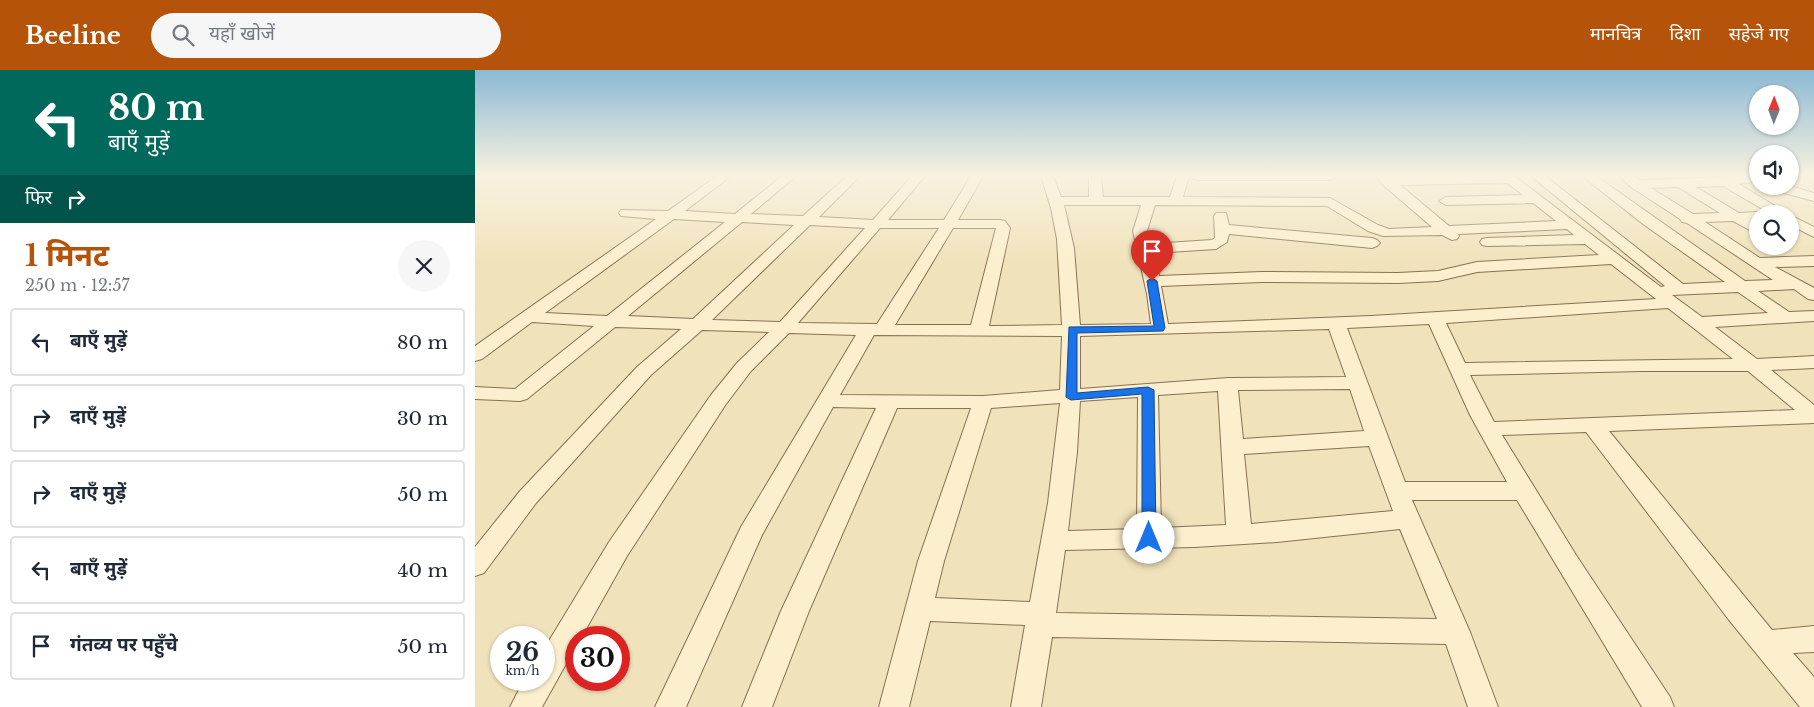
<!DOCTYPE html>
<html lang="hi">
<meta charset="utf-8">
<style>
body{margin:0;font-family:"Libre Baskerville","Noto Sans Devanagari",serif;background:#f6f6f7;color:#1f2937;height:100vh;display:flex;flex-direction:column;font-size:19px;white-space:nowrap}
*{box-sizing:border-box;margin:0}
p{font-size:16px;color:#747a83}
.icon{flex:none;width:28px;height:28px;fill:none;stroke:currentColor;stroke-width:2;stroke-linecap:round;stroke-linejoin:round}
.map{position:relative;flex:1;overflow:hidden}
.drawer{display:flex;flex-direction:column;background:#fff;width:475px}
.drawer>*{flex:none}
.banner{background:#00695c;color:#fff;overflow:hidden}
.needle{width:32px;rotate:1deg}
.controls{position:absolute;left:1274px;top:15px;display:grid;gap:10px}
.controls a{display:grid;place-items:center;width:50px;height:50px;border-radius:50%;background:#fff;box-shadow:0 1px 4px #0004;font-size:25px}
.speed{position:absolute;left:15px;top:556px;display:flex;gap:10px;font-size:25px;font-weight:700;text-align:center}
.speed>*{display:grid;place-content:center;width:65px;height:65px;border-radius:50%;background:#fff;box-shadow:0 1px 4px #0004;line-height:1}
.speed small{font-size:12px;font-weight:400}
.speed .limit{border:8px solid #d22;background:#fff;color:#111}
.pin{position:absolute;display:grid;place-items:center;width:42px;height:42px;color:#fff;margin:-51px -21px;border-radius:50% 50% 50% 0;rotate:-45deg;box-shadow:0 0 5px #0007}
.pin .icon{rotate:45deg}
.me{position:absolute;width:55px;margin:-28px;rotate:0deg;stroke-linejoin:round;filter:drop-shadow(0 0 4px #0008)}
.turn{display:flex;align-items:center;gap:18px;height:105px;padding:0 25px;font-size:22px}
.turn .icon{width:65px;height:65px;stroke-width:2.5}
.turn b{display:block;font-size:35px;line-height:42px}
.then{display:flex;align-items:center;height:48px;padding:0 25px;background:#0003;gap:10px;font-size:19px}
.round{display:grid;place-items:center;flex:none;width:52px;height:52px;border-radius:26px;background:#f6f6f7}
.head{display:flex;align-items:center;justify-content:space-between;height:85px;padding:0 25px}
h1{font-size:30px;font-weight:700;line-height:38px;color:#b45309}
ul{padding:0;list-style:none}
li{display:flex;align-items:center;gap:15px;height:68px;margin:0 10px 8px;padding:0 15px;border:2px solid #e0e1e3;border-radius:5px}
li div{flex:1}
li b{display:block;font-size:19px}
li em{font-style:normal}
header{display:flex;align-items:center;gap:30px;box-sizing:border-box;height:70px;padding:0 25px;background:#b45309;color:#fff}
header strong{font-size:24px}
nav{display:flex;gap:28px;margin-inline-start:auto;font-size:18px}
.search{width:350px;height:45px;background:#f6f6f7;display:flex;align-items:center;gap:12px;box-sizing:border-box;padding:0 18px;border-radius:28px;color:#747a83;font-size:19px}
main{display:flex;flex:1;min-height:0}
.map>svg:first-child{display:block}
</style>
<header>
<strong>Beeline</strong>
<div class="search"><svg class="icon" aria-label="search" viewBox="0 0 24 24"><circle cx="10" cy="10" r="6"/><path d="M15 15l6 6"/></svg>यहाँ खोजें</div>
<nav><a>मानचित्र</a><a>दिशा</a><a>सहेजे गए</a></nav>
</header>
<main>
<section class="drawer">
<div class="banner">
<div class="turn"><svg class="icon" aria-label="left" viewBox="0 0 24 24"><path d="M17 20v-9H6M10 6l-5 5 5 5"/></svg><div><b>80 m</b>बाएँ मुड़ें</div></div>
<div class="then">फिर<svg class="icon" aria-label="right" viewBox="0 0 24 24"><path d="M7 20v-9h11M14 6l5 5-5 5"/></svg></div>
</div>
<div class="head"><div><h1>1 मिनट</h1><p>250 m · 12:57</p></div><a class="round"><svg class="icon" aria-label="close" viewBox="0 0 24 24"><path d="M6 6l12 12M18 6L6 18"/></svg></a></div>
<ul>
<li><svg class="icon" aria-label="left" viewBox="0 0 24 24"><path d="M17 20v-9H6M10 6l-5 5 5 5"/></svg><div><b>बाएँ मुड़ें</b></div><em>80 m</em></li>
<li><svg class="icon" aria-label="right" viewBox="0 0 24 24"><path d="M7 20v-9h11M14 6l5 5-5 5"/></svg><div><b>दाएँ मुड़ें</b></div><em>30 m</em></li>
<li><svg class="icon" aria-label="right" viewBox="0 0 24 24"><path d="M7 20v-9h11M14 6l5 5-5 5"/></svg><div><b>दाएँ मुड़ें</b></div><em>50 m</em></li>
<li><svg class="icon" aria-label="left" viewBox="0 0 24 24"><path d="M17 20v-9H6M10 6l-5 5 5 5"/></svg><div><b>बाएँ मुड़ें</b></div><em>40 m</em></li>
<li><svg class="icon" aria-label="arrive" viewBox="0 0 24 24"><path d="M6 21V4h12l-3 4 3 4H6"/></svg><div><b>गंतव्य पर पहुँचे</b></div><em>50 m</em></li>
</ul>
</section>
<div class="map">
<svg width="1339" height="637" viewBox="0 0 1339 637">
<rect width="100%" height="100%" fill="#f0e2ba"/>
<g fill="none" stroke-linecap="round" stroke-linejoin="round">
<defs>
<g id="minor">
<path d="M242,106H256L210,141L260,144L307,106H321L276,144L328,146L372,106H385L344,147L398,150L437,106H450L413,150H469L496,106H508L483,150H525L530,151L535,158L514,256H517L587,255L582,169L576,138L566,106H578L586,127H614V106H626L628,127H695L702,106H714L708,127L855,128L903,155L914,159L957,157L907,114L901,106H1039L1186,217L1190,216L1056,106H1070L1208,214L1250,212L1168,154L1107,106H1121L1270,211L1298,210L1212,153L1207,152L1205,149L1156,117L1144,106H1158L1165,110L1278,106L1279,109L1278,112L1264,114L1313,144H1296L1248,116L1221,117L1264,143L1282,142L1287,144H1282V150H1277L1282,154V164L1258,151L1230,152L1285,188L1339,186V196L1300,197L1339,218V230L1333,229L1319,219L1283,221L1314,242L1339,241V251L1240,257L1282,289L1339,286V298L1296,300L1339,335V353L1134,361L1297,560L1339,556V582L1318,583L1339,607V637H1325L1254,550L1111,362L1027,365L1101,485L1195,627L1199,637H1167L1042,430H937L995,562L1023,637H993L971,574L577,567L566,637H536L550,555L455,551L434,637H404L443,491L496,338H422L334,541L297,637H267L306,541L401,338L358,337L287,465L211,637H180L266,457L381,265L314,263L276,301L251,334L152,486L106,568H101V576L67,637H35L49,610H69V579L134,472L236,325L262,293L294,262L227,260L176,305L61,433L9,503L0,506V477L45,421L162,297L206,259L140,257L52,329L45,331L0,329V317L40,319L119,256L57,252L7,289L0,291V276L181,149L146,146L144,143L146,140L193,141ZM1032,113L1048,125L971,127L964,131L971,135L1058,133L1081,151L974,156L925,115ZM1203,117L1245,143L1218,144L1176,118ZM589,135H666L658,161L672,224L676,254L605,255L599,178ZM680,135L852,136L893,161L908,166L967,165L977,170L982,169L984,166L983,164L1092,159L1099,165L1012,168L1007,169L1005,172L1007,175L1012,176L1110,174L1124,185L1002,192L963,201L923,203L787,202L684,206L678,183L741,179L752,172L754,164L897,178L902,176L905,173L902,170L897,168L754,155L751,143H741L739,146L740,168L737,170L676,174L672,161ZM199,149L250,152L132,246L70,243ZM267,152L319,155L218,249L153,246ZM335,155L390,158L305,252L237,250ZM405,158H464L402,254L323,253ZM478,158H521L496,255H420ZM1136,194L1181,229L896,246L693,254L686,216L787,212L923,213L963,211L1002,202ZM1263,222L1293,243L1227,247L1197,225ZM1193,238L1258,289L990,293L971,253ZM954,254L995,345L1032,412H930L872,258ZM854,259L871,307L753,308L605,319V266ZM399,265L587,266L585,320L508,326L365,325ZM1167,301H1273L1320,340L1019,352L995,305ZM875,319L889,361L768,369L763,320ZM743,321L751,455L686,458L683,325ZM663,327L662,459L593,461L602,382L605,331ZM585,333L573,433L555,532L460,528L469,491L516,338ZM894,376L918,441L776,454L769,384ZM925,459L962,549L581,543L590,480L720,477L802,472Z"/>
<polygon points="716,106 862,106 856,110 722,110 718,109"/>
<polygon points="1293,116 1315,116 1339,123 1339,131 1294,119"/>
<polygon points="1315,145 1339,157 1339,167 1315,155"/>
</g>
</defs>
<use href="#minor" stroke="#877154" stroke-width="2"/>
<use href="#minor" fill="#fbefcd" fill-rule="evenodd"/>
</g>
<linearGradient id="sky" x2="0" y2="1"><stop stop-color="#8bb9d5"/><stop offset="0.54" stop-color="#f8f2e0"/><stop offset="1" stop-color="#f8f2e0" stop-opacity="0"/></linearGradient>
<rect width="1339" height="195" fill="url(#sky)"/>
<polygon fill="#1a73e8" stroke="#114b97" points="677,208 682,211 690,258 688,261 602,263 602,323 673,317 679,320 681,468 679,472 674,474 669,472 667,468 667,324 596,330 591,327 594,257 679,256 672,211"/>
</svg>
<div class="controls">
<a><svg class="needle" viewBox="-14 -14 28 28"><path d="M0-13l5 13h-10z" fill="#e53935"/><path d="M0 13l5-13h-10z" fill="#747a83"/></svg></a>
<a><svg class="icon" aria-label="sound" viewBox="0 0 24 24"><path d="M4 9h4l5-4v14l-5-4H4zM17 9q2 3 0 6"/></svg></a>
<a><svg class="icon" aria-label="search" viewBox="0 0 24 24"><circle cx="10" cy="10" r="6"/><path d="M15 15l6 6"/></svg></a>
</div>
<div class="speed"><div>26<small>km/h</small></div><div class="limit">30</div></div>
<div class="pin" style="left:677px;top:211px;background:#d93025"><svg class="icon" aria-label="arrive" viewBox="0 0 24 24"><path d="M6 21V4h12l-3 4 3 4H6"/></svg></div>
<svg class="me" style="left:674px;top:468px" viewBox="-20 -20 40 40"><circle r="19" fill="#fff"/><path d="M0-13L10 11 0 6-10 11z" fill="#1a73e8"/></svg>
</div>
</main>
